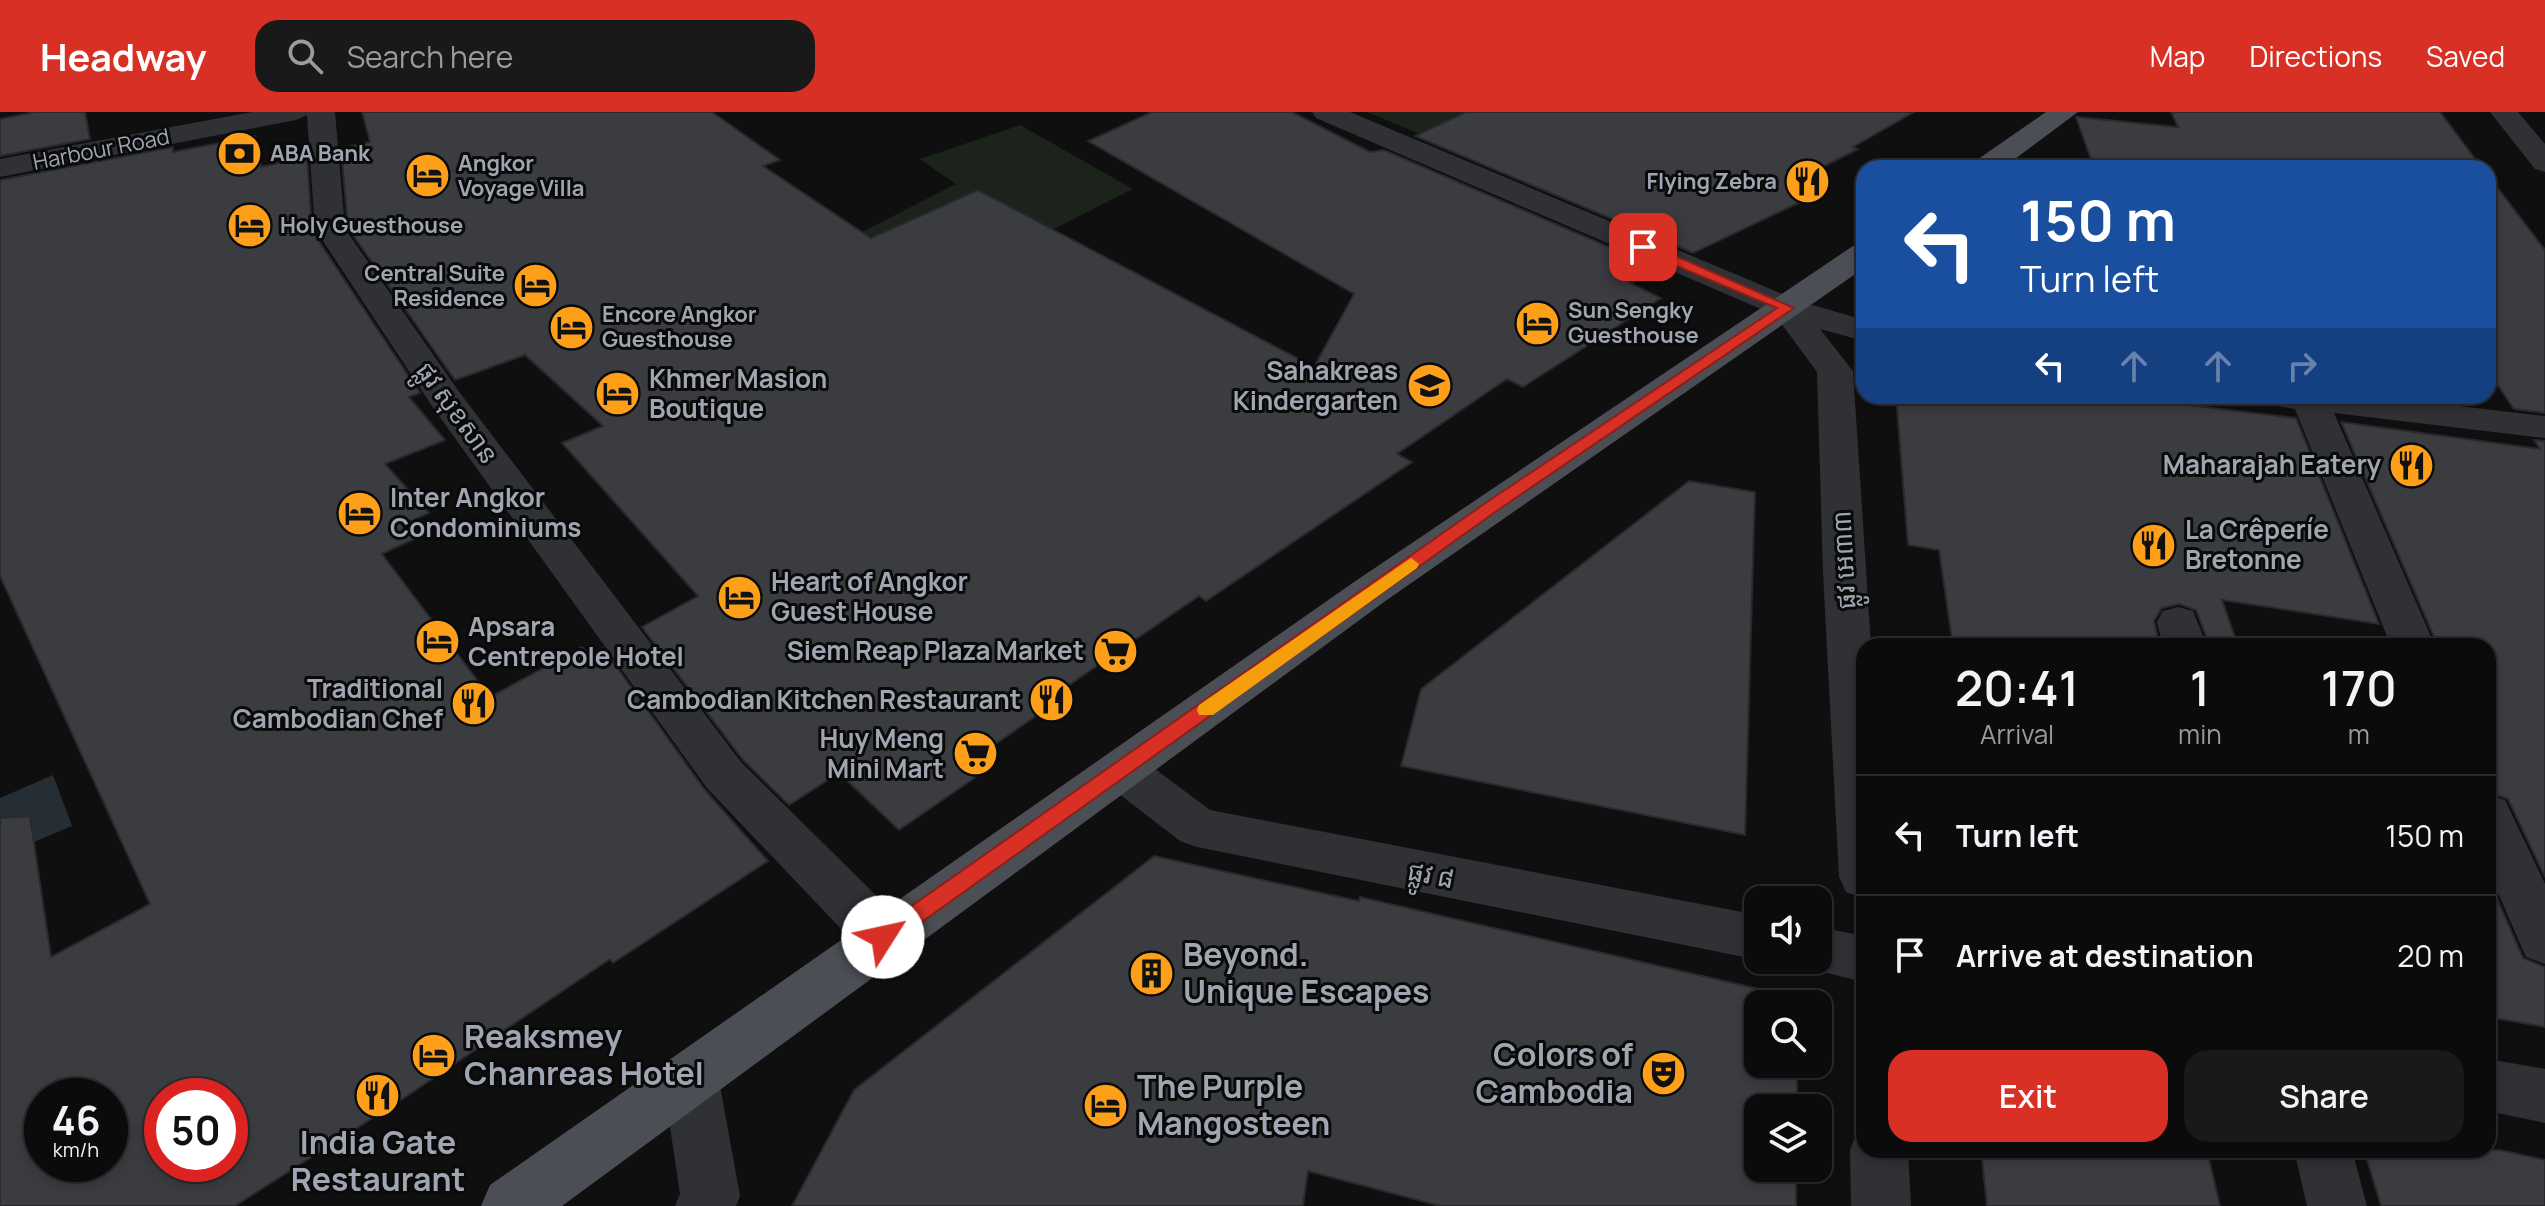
<!DOCTYPE html>
<meta charset="utf-8">
<style>
body{margin:0;font-family:Manrope,"Noto Sans Khmer",sans-serif;background:#19191a;color:#f1f3f6;height:100vh;display:flex;flex-direction:column;font-size:30px;white-space:nowrap}
*{box-sizing:border-box;margin:0}
p{font-size:26px;color:#9a9b9d}
.icon{flex:none;width:44px;height:44px;fill:none;stroke:currentColor;stroke-width:2;stroke-linecap:round;stroke-linejoin:round}
.map{position:relative;flex:1;overflow:hidden}
.panel{position:absolute;left:1856px;top:526px;width:640px;height:520px;display:flex;flex-direction:column;background:#0b0b0c;border-radius:24px;box-shadow:0 4px 12px #0003,0 0 0 2px #2b2b2d}
.panel>*{flex:none}
.guide{position:absolute;left:1856px;top:48px;width:640px;height:244px;border-radius:24px;box-shadow:0 4px 12px #0003,0 0 0 2px #2b2b2d;background:#1a4fa0;color:#fff;overflow:hidden}
.tools{position:absolute;left:1744px;top:774px;display:grid;gap:16px}
.tools a{display:grid;place-items:center;width:88px;height:88px;border-radius:16px;background:#0b0b0c;box-shadow:0 4px 12px #0003,0 0 0 2px #2b2b2d;font-size:40px}
.speed{position:absolute;left:24px;top:966px;display:flex;gap:16px;font-size:40px;font-weight:700;text-align:center}
.speed>*{display:grid;place-content:center;width:104px;height:104px;border-radius:50%;background:#0b0b0c;box-shadow:0 4px 12px #0003,0 0 0 2px #2b2b2d;line-height:1}
.speed small{font-size:20px;font-weight:400}
.speed .limit{border:12px solid #d22;background:#fff;color:#111}
.pin{position:absolute;display:grid;place-items:center;width:68px;height:68px;color:#fff;margin:-34px;border-radius:16px;box-shadow:0 4px 12px #0006}
.me{position:absolute;width:88px;margin:-44px;rotate:55deg;stroke-linejoin:round;filter:drop-shadow(0 0 6px #0008)}
.turn{display:flex;align-items:center;gap:28px;height:168px;padding:0 32px;font-size:36px}
.turn .icon{width:104px;height:104px;stroke-width:2.5}
.turn b{display:block;font-size:56px;line-height:68px}
.lanes{display:flex;align-items:center;height:76px;padding:0 32px;background:#0003;justify-content:center;gap:40px;direction:ltr}
.lanes .off{opacity:.35}
.eta{display:flex;justify-content:space-evenly;align-items:center;height:136px;text-align:center}
.eta b{font-size:48px;font-weight:600;line-height:56px}
.button{display:flex;gap:16px;margin-top:auto;padding:16px 32px}
.button a{flex:1;height:92px;border-radius:24px;background:#d93025;color:#fff;font-size:32px;font-weight:600;line-height:92px;text-align:center}
.button a+a{background:#19191a;color:#f1f3f6}
ul{padding:0;list-style:none}
li{display:flex;align-items:center;gap:24px;height:120px;padding:0 32px;border-top:2px solid #2b2b2d}
li div{flex:1}
li b{display:block;font-size:30px}
li em{font-style:normal}
header{display:flex;align-items:center;gap:48px;box-sizing:border-box;height:112px;padding:0 40px;background:#d93025;color:#fff}
header strong{font-size:38px}
nav{display:flex;gap:44px;margin-inline-start:auto;font-size:28px}
.search{width:560px;height:72px;background:#19191a;display:flex;align-items:center;gap:20px;box-sizing:border-box;padding:0 28px;border-radius:24px;color:#9a9b9d;font-size:30px}
.map>svg:first-child{display:block}
</style>
<header>
<strong>Headway</strong>
<div class="search"><svg class="icon" aria-label="search" viewBox="0 0 24 24"><circle cx="10" cy="10" r="6"/><path d="M15 15l6 6"/></svg>Search here</div>
<nav><a>Map</a><a>Directions</a><a>Saved</a></nav>
</header>
<div class="map">
<svg width="2545" height="1094" viewBox="0 0 2545 1094">
<rect width="100%" height="100%" fill="#0f0f10"/>
<g fill="#1b231b">
<polygon points="1367,0 1469,0 1427,25"/>
<polygon points="1020,13 1133,77 1030,129 891,164 850,126 956,72 920,47"/>
</g>
<polygon fill="#252e34" points="53,663 72,714 10,740 0,710 0,686"/>
<g fill="#3b3c40" stroke="#28292c" stroke-width="2" fill-rule="evenodd">
<polygon points="35,0 85,0 90,27 0,44 0,7"/>
<polygon points="362,0 712,0 780,48 763,54 871,126 978,78 1314,255 1354,182 1088,29 1152,0 1292,0 1370,40 1384,38 1660,157 1630,171 1661,186 1523,275 1507,267 1397,342 1412,350 1206,489 1199,484 1043,591 1049,595 964,654 976,665 899,718 839,661 789,693 743,648 642,515 698,484 562,331 603,314 525,243 455,268 348,116 341,36 370,30"/>
<polygon points="1466,0 1914,0 1853,35 1858,37 1789,72 1815,83 1693,141 1415,24"/>
<polygon points="2171,0 2440,0 2482,56 2094,56 2076,5 2178,15"/>
<path d="M255,24L261,55L307,44L312,119L420,281L409,285L445,328L385,352L429,401L402,413L414,427L382,442L490,585L582,535L590,543L603,536L705,678L768,749L613,851L610,847L407,984L235,1094H0V706L30,704L51,845L150,792L0,464V68L173,35V40ZM42,984H110V1052H42ZM162,984H230V1052H162Z"/>
<polygon points="2488,63 2545,138 2545,301 2514,297 2488,259"/>
<polygon points="1896,284 2154,284 2155,289 2296,306 2379,512 2222,488 2238,534 2210,534 2196,498 2179,492 2162,496 2154,509 2160,534 1953,534 1939,438 1908,433"/>
<polygon points="2341,310 2540,337 2534,328 2545,329 2545,765 2508,687 2488,680 2488,534 2438,534"/>
<polygon points="1689,369 1755,380 1745,723 1401,654 1421,577"/>
<polygon points="1154,744 1359,789 1360,785 1798,886 1798,892 1758,892 1758,952 1797,952 1797,996 1758,996 1758,1056 1796,1056 1796,1094 1440,1094 1308,1059 1303,1094 792,1094 854,978"/>
<polygon points="2488,766 2523,846 2545,855 2545,915 2488,905"/>
<polygon points="1981,1038 2207,1038 2220,1094 1987,1094"/>
<polygon points="2364,1038 2500,1038 2545,1048 2545,1094 2381,1094"/>
</g>
<g fill="none" stroke-linecap="round" stroke-linejoin="round">
<g fill="#2f3135" fill-rule="evenodd">
<polygon points="252,0 335,0 345,117 460,281 741,650 902,809 909,825 902,841 883,847 864,841 707,676 434,297 315,117 307,3 296,8 0,65 0,47"/>
<polygon points="1312,0 1350,0 1799,189 1864,208 1864,229 1820,217 1853,259 1871,534 1864,534 1864,786 1846,780 1839,765 1823,460 1817,260 1775,203 1316,6"/>
<polygon points="2490,0 2518,0 2545,32 2545,60 2535,57"/>
<polygon points="2261,284 2373,284 2545,304 2545,326 2334,301 2435,534 2391,534 2295,297 2266,292"/>
<polygon points="2178,495 2193,499 2207,534 2163,534 2157,510 2163,499"/>
<polygon points="1122,640 1139,645 1210,698 1758,803 1759,848 1197,735 1180,729 1105,671 1098,658 1105,645"/>
<polygon points="2488,683 2505,688 2545,772 2545,852 2526,845 2488,758"/>
<polygon points="1818,815 1864,824 1864,870 1799,854 1796,848 1818,848"/>
<polygon points="691,942 711,949 719,968 740,1084 736,1094 675,1094 680,1082 663,968 671,949"/>
<polygon points="2488,947 2545,957 2545,1011 2488,999"/>
<polygon points="1864,1016 1864,1038 1908,1038 1911,1094 1851,1094 1850,1038 1858,1018"/>
<polygon points="2294,1038 2352,1038 2367,1094 2307,1094"/>
</g>
<g fill="#4b4e55" fill-rule="evenodd">
<polygon points="2046,0 2078,0 2003,56 1969,56 1974,50"/>
<polygon points="1864,131 1864,156 1384,490 562,1094 481,1094 490,1073 1354,470 1853,134"/>
</g>
</g>
<polygon fill="#d93025" stroke="#8d1f18" stroke-width="2" points="1639,132 1648,132 1794,196 1498,398 891,832 883,834 876,832 872,825 876,819 1487,390 1777,196 1639,138"/>
<polygon fill="#f59e0b" points="1411,446 1419,452 1417,456 1213,603 1199,603 1197,598 1199,593"/>
<defs>
<symbol id="bank-disc" viewBox="-11 -11 22 22"><circle r="9.5" fill="#fe9f19" stroke="#0a0a0b"/><path d="M-6-4H6V4H-6ZM0-2.3a2.3 2.3 0 1 0 0 4.6a2.3 2.3 0 1 0 0-4.6Z" fill="#111"/></symbol>
<symbol id="hotel-disc" viewBox="-11 -11 22 22"><circle r="9.5" fill="#fe9f19" stroke="#0a0a0b"/><path d="M-6-4.5h1.5V1H6V5H4.5V3h-9V5H-6ZM-4 0a1.8 1.8 0 1 1 3.6 0ZM.5 0V-2.5h3Q6-2.5 6 0Z" fill="#111"/></symbol>
<symbol id="restaurant-disc" viewBox="-11 -11 22 22"><circle r="9.5" fill="#fe9f19" stroke="#0a0a0b"/><path d="M-5-6h1v4h1v-4h1v4h1v-4h1v5L-1.5 .5V6h-2V.5L-5-1ZM5-6V6H3V1.5H1.5Q1.5-4 5-6Z" fill="#111"/></symbol>
<symbol id="school-disc" viewBox="-11 -11 22 22"><circle r="9.5" fill="#fe9f19" stroke="#0a0a0b"/><path d="M0-5L7-2L0 1L-7-2ZM-4 1L0 2.5L4 1V4Q0 6-4 4Z" fill="#111"/></symbol>
<symbol id="supermarket-disc" viewBox="-11 -11 22 22"><circle r="9.5" fill="#fe9f19" stroke="#0a0a0b"/><path d="M-6-5.5h2.5l.6 2H6L4.5 2H-2.5L-4.4-4H-6ZM-1.5 3.2a1.3 1.3 0 1 0 .1 0ZM3 3.2a1.3 1.3 0 1 0 .1 0Z" fill="#111"/></symbol>
<symbol id="building-disc" viewBox="-11 -11 22 22"><circle r="9.5" fill="#fe9f19" stroke="#0a0a0b"/><path d="M-4-6H4V6H1V3H-1V6H-4ZM-2.5-4.3h1.7v1.8h-1.7ZM.8-4.3h1.7v1.8H.8ZM-2.5-1h1.7V.8h-1.7ZM.8-1h1.7V.8H.8Z" fill="#111"/></symbol>
<symbol id="theatre-disc" viewBox="-11 -11 22 22"><circle r="9.5" fill="#fe9f19" stroke="#0a0a0b"/><path d="M-5-5.5Q0-4 5-5.5V0Q5 5 0 6Q-5 5-5 0ZM-3.3-2.5H-1v1.5H-3.3ZM1-2.5H3.3v1.5H1ZM-2.8 1Q0 5.5 2.8 1Z" fill="#111"/></symbol>
</defs>
<g fill-rule="evenodd">
<use href="#bank-disc" x="214" y="16" width="51" height="51"/>
<use href="#hotel-disc" x="402" y="38" width="51" height="51"/>
<use href="#restaurant-disc" x="1782" y="44" width="51" height="51"/>
<use href="#hotel-disc" x="224" y="88" width="51" height="51"/>
<use href="#hotel-disc" x="510" y="148" width="51" height="51"/>
<use href="#hotel-disc" x="1512" y="186" width="51" height="51"/>
<use href="#hotel-disc" x="546" y="190" width="51" height="51"/>
<use href="#school-disc" x="1404" y="248" width="51" height="51"/>
<use href="#hotel-disc" x="592" y="256" width="51" height="51"/>
<use href="#restaurant-disc" x="2386" y="328" width="51" height="51"/>
<use href="#hotel-disc" x="334" y="376" width="51" height="51"/>
<use href="#restaurant-disc" x="2128" y="408" width="51" height="51"/>
<use href="#hotel-disc" x="714" y="460" width="51" height="51"/>
<use href="#hotel-disc" x="412" y="504" width="51" height="51"/>
<use href="#supermarket-disc" x="1090" y="514" width="51" height="51"/>
<use href="#restaurant-disc" x="1026" y="562" width="51" height="51"/>
<use href="#restaurant-disc" x="448" y="566" width="51" height="51"/>
<use href="#supermarket-disc" x="950" y="616" width="51" height="51"/>
<use href="#building-disc" x="1126" y="836" width="51" height="51"/>
<use href="#hotel-disc" x="408" y="918" width="51" height="51"/>
<use href="#theatre-disc" x="1638" y="936" width="51" height="51"/>
<use href="#restaurant-disc" x="352" y="958" width="51" height="51"/>
<use href="#hotel-disc" x="1080" y="968" width="51" height="51"/>
</g>
<g text-anchor="middle" stroke-width="6" stroke-linejoin="round" paint-order="stroke">
<g font-size="22" fill="#9fa6b2" stroke="#0a0a0b">
<text transform="translate(101 37) rotate(-11)" y="8">Harbour Road</text>
</g>
<g font-size="22" font-weight="bold" fill="#9fa6b2" stroke="#0a0a0b" text-anchor="start">
<text x="270" y="49">ABA Bank</text>
<text x="458" y="59">Angkor<tspan x="458" dy="25">Voyage Villa</tspan></text>
<text x="1777" y="77" text-anchor="end">Flying Zebra</text>
<text x="280" y="121">Holy Guesthouse</text>
<text x="505" y="169" text-anchor="end">Central Suite<tspan x="505" dy="25">Residence</tspan></text>
<text x="1568" y="206">Sun Sengky<tspan x="1568" dy="25">Guesthouse</tspan></text>
<text x="602" y="210">Encore Angkor<tspan x="602" dy="25">Guesthouse</tspan></text>
</g>
<g font-size="26" font-weight="bold" fill="#9fa6b2" stroke="#0a0a0b" text-anchor="end">
<text x="1398" y="268">Sahakreas<tspan x="1398" dy="30">Kindergarten</tspan></text>
<text x="649" y="276" text-anchor="start">Khmer Masion<tspan x="649" dy="30">Boutique</tspan></text>
<text x="2381" y="362">Maharajah Eatery</text>
<text x="390" y="395" text-anchor="start">Inter Angkor<tspan x="390" dy="30">Condominiums</tspan></text>
<text x="2185" y="427" text-anchor="start">La Crêperíe<tspan x="2185" dy="30">Bretonne</tspan></text>
<text x="771" y="479" text-anchor="start">Heart of Angkor<tspan x="771" dy="30">Guest House</tspan></text>
<text x="468" y="524" text-anchor="start">Apsara<tspan x="468" dy="30">Centrepole Hotel</tspan></text>
<text x="1084" y="548">Siem Reap Plaza Market</text>
<text x="443" y="586">Traditional<tspan x="443" dy="30">Cambodian Chef</tspan></text>
<text x="1021" y="597">Cambodian Kitchen Restaurant</text>
<text x="944" y="636">Huy Meng<tspan x="944" dy="30">Mini Mart</tspan></text>
</g>
<g font-size="26" fill="#9fa6b2" stroke="#0a0a0b">
<text transform="translate(457 301) rotate(54)" y="9">ផ្លូវ សុខសាន</text>
<text transform="translate(1844 448) rotate(-93)" y="9">ផ្លូវ អេ៣៣</text>
<text transform="translate(1431 763) rotate(11)" y="9">ផ្លូវ ៨</text>
</g>
<g font-size="32" font-weight="bold" fill="#9fa6b2" stroke="#0a0a0b" text-anchor="start">
<text x="1183" y="854">Beyond.<tspan x="1183" dy="37">Unique Escapes</tspan></text>
<text x="464" y="936">Reaksmey<tspan x="464" dy="37">Chanreas Hotel</tspan></text>
<text x="1633" y="954" text-anchor="end">Colors of<tspan x="1633" dy="37">Cambodia</tspan></text>
<text x="1137" y="986">The Purple<tspan x="1137" dy="37">Mangosteen</tspan></text>
<text x="378" y="1042" text-anchor="middle">India Gate<tspan x="378" dy="37">Restaurant</tspan></text>
</g>
</g>
</svg>
<div class="tools">
<a><svg class="icon" aria-label="sound" viewBox="0 0 24 24"><path d="M4 9h4l5-4v14l-5-4H4zM17 9q2 3 0 6"/></svg></a>
<a><svg class="icon" aria-label="search" viewBox="0 0 24 24"><circle cx="10" cy="10" r="6"/><path d="M15 15l6 6"/></svg></a>
<a><svg class="icon" aria-label="layers" viewBox="0 0 24 24"><path d="M12 4l9 5-9 5-9-5zM3 14l9 5 9-5"/></svg></a>
</div>
<div class="speed"><div>46<small>km/h</small></div><div class="limit">50</div></div>
<div class="pin" style="left:1643px;top:135px;background:#d93025"><svg class="icon" aria-label="arrive" viewBox="0 0 24 24"><path d="M6 21V4h12l-3 4 3 4H6"/></svg></div>
<svg class="me" style="left:883px;top:825px" viewBox="-20 -20 40 40"><circle r="19" fill="#fff"/><path d="M0-13L10 11 0 6-10 11z" fill="#d93025"/></svg>
<div class="guide">
<div class="turn"><svg class="icon" aria-label="left" viewBox="0 0 24 24"><path d="M17 20v-9H6M10 6l-5 5 5 5"/></svg><div><b>150 m</b>Turn left</div></div>
<div class="lanes"><svg class="icon" aria-label="left" viewBox="0 0 24 24"><path d="M17 20v-9H6M10 6l-5 5 5 5"/></svg><svg class="icon off" aria-label="ahead" viewBox="0 0 24 24"><path d="M12 20V5M6 11l6-6 6 6"/></svg><svg class="icon off" aria-label="ahead" viewBox="0 0 24 24"><path d="M12 20V5M6 11l6-6 6 6"/></svg><svg class="icon off" aria-label="right" viewBox="0 0 24 24"><path d="M7 20v-9h11M14 6l5 5-5 5"/></svg></div>
</div>
<section class="panel">
<div class="eta">
<div><b>20:41</b><p>Arrival</p></div>
<div><b>1</b><p>min</p></div>
<div><b>170</b><p>m</p></div>
</div>
<ul>
<li><svg class="icon" aria-label="left" viewBox="0 0 24 24"><path d="M17 20v-9H6M10 6l-5 5 5 5"/></svg><div><b>Turn left</b></div><em>150 m</em></li>
<li><svg class="icon" aria-label="arrive" viewBox="0 0 24 24"><path d="M6 21V4h12l-3 4 3 4H6"/></svg><div><b>Arrive at destination</b></div><em>20 m</em></li>
</ul>
<div class="button"><a>Exit</a><a>Share</a></div>
</section>
</div>
